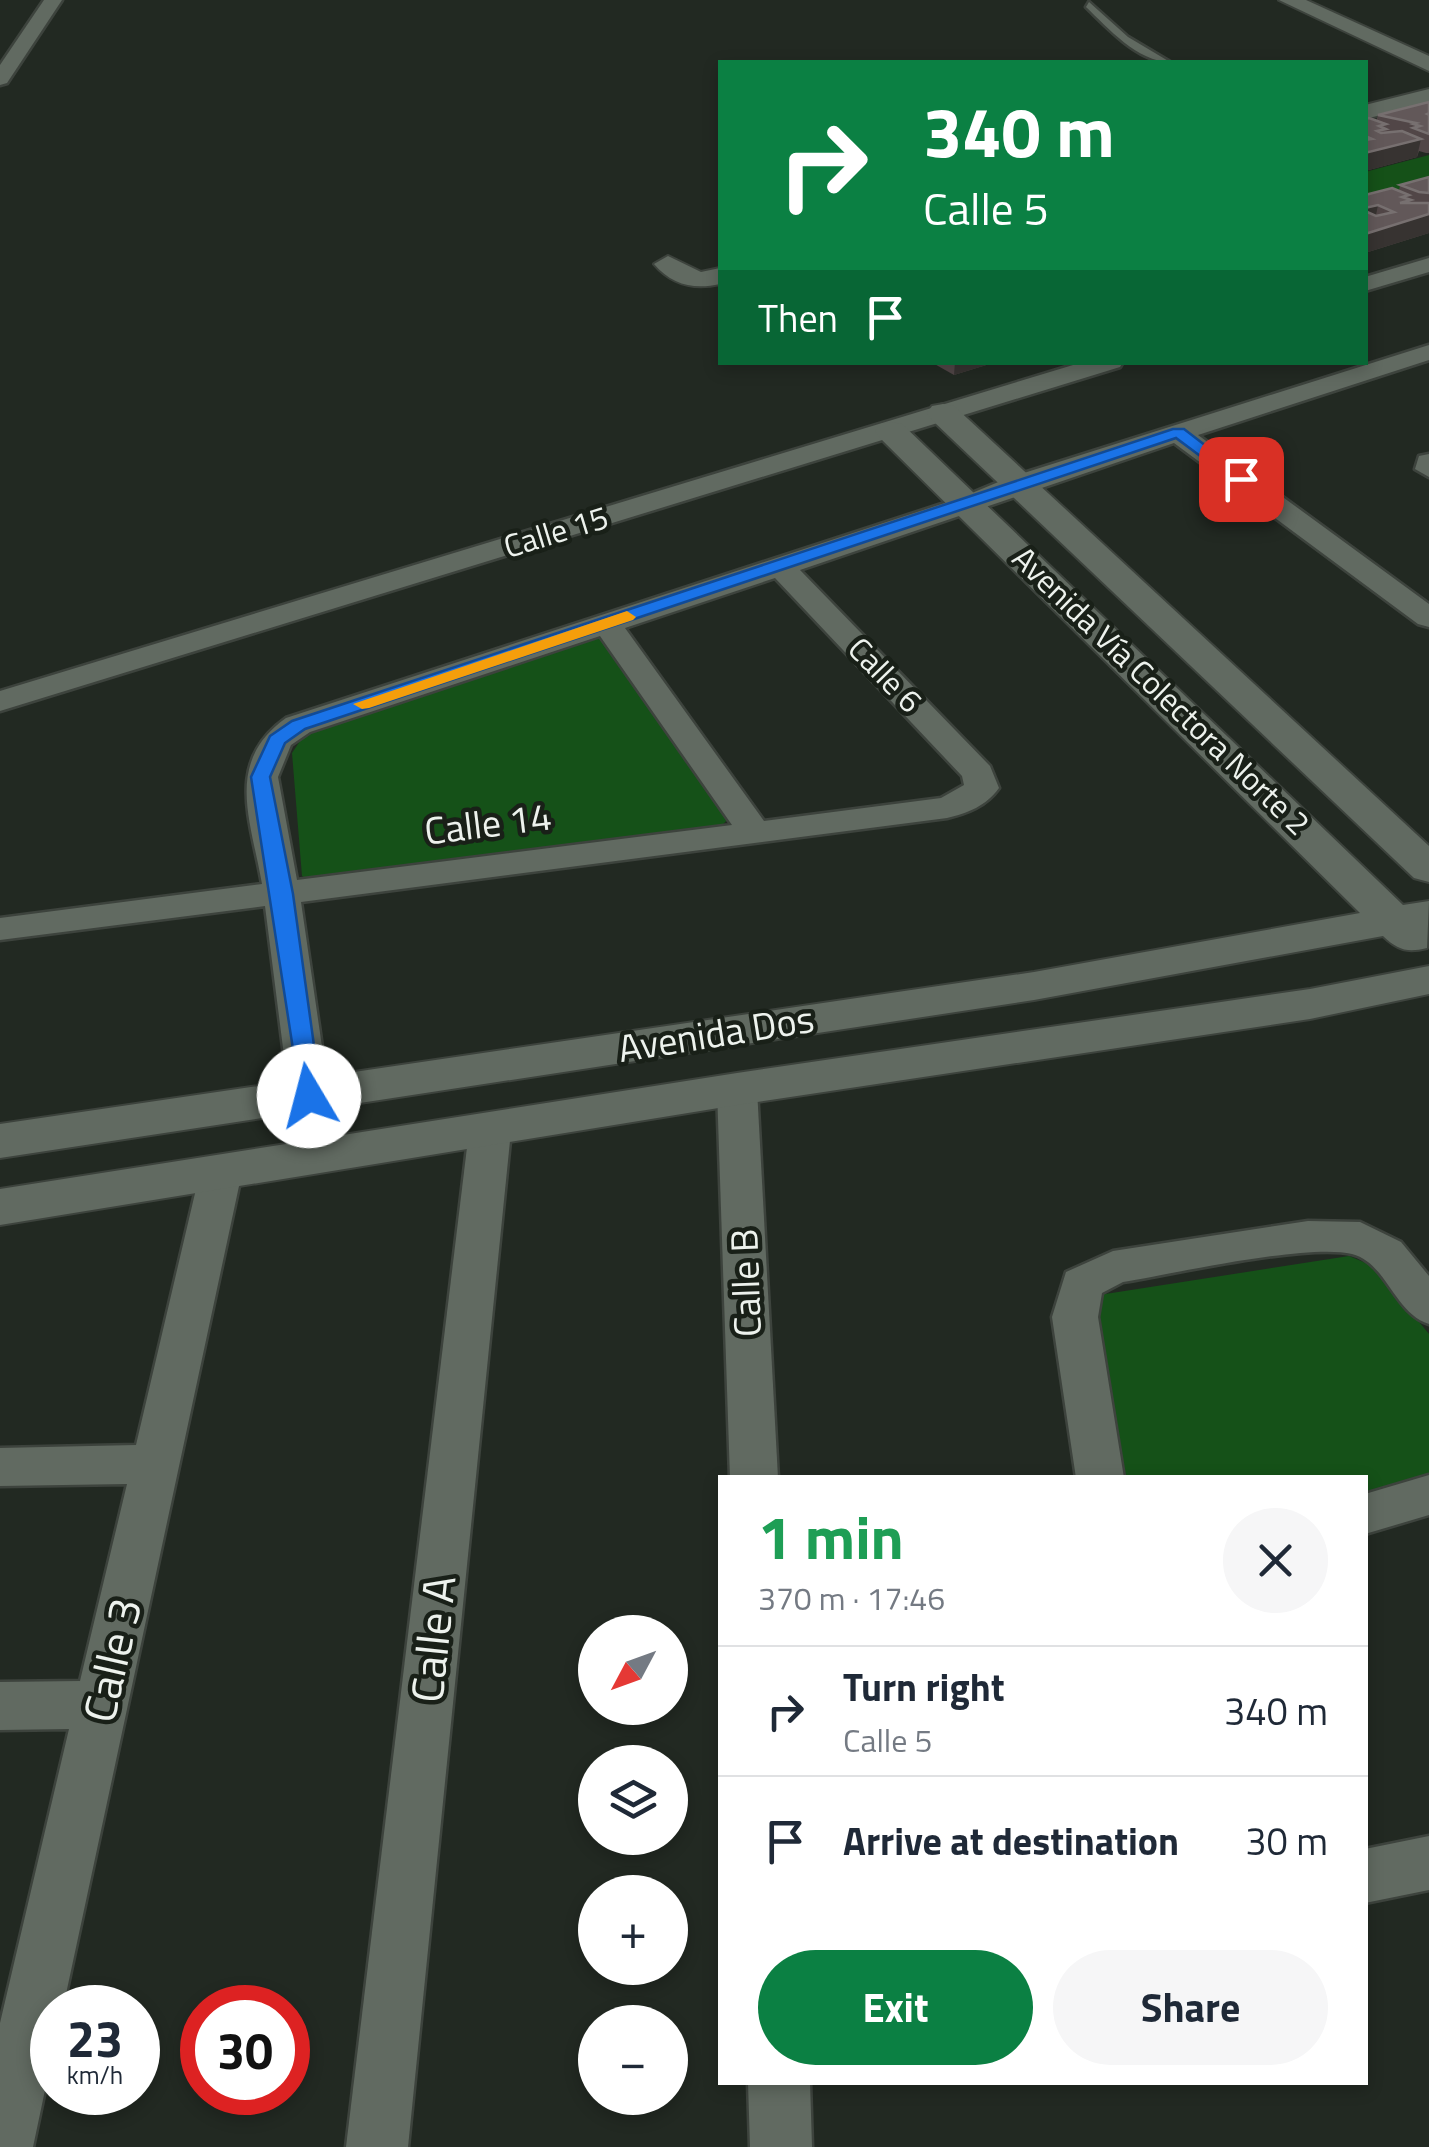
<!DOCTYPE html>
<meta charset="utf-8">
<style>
body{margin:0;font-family:"Titillium Web",sans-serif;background:#f6f6f7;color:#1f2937;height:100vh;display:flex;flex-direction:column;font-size:38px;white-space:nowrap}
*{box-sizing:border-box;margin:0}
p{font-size:32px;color:#747a83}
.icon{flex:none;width:55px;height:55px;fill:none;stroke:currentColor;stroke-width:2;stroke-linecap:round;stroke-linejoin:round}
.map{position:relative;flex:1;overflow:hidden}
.details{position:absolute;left:718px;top:1475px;width:650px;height:610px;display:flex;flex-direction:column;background:#fff;border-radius:0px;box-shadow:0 5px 15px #0003}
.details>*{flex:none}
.hud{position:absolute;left:718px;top:60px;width:650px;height:305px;border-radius:0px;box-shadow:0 5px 15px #0003;background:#0b8043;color:#fff;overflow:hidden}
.needle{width:65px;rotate:229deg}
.tools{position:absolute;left:578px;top:1615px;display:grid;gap:20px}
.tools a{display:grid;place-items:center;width:110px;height:110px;border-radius:50%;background:#fff;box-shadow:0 5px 15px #0003;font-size:50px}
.speed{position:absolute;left:30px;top:1985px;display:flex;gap:20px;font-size:50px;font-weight:700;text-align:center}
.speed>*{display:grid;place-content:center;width:130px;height:130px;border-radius:50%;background:#fff;box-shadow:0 5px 15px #0003;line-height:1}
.speed small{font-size:25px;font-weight:400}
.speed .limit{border:15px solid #d22;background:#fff;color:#111}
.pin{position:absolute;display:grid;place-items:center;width:85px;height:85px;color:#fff;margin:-42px;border-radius:20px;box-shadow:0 5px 15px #0006}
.me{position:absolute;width:110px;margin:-55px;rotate:352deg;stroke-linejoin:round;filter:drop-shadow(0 0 8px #0008)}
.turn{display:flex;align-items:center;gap:35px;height:210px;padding:0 40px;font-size:45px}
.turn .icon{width:130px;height:130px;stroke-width:2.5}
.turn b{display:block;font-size:70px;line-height:85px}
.then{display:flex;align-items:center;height:95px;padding:0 40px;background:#0003;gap:20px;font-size:38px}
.round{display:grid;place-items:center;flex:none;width:105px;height:105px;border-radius:52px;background:#f6f6f7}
.head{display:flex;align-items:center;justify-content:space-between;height:170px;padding:0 40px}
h1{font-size:60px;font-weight:700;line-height:75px;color:#1e9e55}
.cta{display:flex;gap:20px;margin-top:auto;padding:20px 40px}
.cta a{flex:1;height:115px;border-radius:60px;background:#0b8043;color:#fff;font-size:40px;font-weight:700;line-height:115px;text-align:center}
.cta a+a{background:#f6f6f7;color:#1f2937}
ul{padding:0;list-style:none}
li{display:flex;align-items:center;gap:30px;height:130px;padding:0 40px;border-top:2px solid #e0e1e3}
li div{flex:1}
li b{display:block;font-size:38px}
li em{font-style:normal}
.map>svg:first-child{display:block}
</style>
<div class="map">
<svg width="1429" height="2147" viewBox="0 0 1429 2147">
<rect width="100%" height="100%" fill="#222922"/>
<g fill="#155118">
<polygon points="1429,155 1429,194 1365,211 1365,172"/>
<polygon points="596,636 608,641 728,819 714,834 317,885 302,876 292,753 304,735"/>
<polygon points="1349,1256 1373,1266 1429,1334 1429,1474 1365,1496 1365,1478 1119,1477 1087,1307 1099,1295"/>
</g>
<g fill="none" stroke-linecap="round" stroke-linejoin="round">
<defs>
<path id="service" d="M1089,2L1128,37L1170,62C1138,62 1108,28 1086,7Z"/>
<g id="minor">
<polygon points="44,0 62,0 7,83 0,85 0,65"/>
<polygon points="1429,258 1429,272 1365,291 1365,277"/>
<path d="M1429,345V360L1198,435L1429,604V627L1418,624L1174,443L800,570L990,766L999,788C986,806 968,813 947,818L301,902L329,1095L323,1105L309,1109L295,1105L289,1095L265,906L0,940V918L262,884C251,820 224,762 286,718L960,498L1008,478ZM775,578L962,776L964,785L941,798L764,821L625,628ZM600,636L732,825L297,880L278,777L291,745L310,732Z"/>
<polygon points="1083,362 1123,362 1120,367 0,711 0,691"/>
<polygon points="1429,454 1429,477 1415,469 1419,456"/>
<polygon points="737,1075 751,1079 757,1089 778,1478 730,1478 717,1089 723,1079"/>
<polygon points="490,1117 505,1121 511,1131 408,2147 346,2147 469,1131 475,1121"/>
<polygon points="221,1157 236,1162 242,1172 63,2008 52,2008 52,2057 33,2147 0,2147 0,2023 69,1729 0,1730 0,1682 80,1681 127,1484 0,1486 0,1448 136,1445 200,1172 206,1162"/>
<path d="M1308,1221L1360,1222L1401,1242L1429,1276V1324C1394,1313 1387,1263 1352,1254C1308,1243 1173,1274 1123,1282L1102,1293L1098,1317L1124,1478H1076L1052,1317L1066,1272L1113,1251Z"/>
<polygon points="1429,1475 1429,1515 1365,1534 1365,1494"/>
<polygon points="1429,1836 1429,1890 1365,1903 1365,1849"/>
<polygon points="748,2082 810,2082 812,2147 750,2147"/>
</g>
<g id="tertiary">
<polygon points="1279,0 1306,0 1429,56 1429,71"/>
<polygon points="1429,89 1429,103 1365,119 1365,105"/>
<path d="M668,256L701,272L720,268V284C694,290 672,285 654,264Z"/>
<polygon points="943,404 954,406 1429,846 1429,882 1414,878 932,420 927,413 932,406"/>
<path d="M891,422L902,424L1403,905L1429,901L1427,948C1407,953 1398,950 1383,936L1034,1000L0,1158V1124L1034,972L1360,913L880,438L875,431L880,424Z"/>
<polygon points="1429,966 1429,994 1310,1019 737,1105 0,1225 0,1189 737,1073 1310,989"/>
</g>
</defs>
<use href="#service" stroke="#3d433d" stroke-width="5"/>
<use href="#minor" stroke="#3d433d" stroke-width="5"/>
<use href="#tertiary" stroke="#3d433d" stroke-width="4"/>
<use href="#service" fill="#616a61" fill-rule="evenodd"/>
<use href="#minor" fill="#616a61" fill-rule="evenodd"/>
<use href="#tertiary" fill="#616a61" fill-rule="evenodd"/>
</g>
<g fill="#514647">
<polygon points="1429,102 1429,153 1426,153 1419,151 1417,157 1365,171 1365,119 1376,121 1378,115"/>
<polygon points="1429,177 1429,233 1365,253 1365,195 1399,191 1400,185"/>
<polygon points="931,362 996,362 954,375"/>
</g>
<g fill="#373331">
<polygon points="1421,139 1417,157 1365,171 1365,153"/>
<polygon points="1378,205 1374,225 1365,227 1365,208"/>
<polygon points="1429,214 1429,233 1365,253 1365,234"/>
<polygon points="955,362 996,362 954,375"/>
</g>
<g fill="#625859" stroke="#777070" stroke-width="2.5">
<polygon points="1429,102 1429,113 1427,114 1429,115 1429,134 1413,128 1420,126 1413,124 1416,123 1378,115"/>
<polygon points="1369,118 1386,124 1379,126 1386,129 1377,131 1381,133 1402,131 1421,139 1365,153 1365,140 1372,139 1365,136 1365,119"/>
<polygon points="1429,177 1429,193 1419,192 1400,185"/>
<polygon points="1392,188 1409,195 1402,197 1411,200 1400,203 1429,203 1429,214 1365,234 1365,211 1376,216 1394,212 1378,205 1365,208 1365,195"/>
</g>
<polygon fill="#1a73e8" stroke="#114b97" stroke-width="2.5" points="1173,429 1184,429 1249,479 1235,482 1176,438 305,729 285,743 270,777 293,894 321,1096 317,1101 301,1101 251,777 270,736 292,721"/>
<polygon fill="#f59e0b" points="627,611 636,617 633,620 369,708 362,709 353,704"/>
<g text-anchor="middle" stroke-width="9" stroke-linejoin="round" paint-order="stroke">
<g font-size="32" fill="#edf2ed" stroke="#192018">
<text transform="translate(556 532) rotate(-17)" y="11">Calle 15</text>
<text transform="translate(885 675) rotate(46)" y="11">Calle 6</text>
<text transform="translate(1161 691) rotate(44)" y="11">Avenida Vía Colectora Norte 2</text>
</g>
<g font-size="38" fill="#edf2ed" stroke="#192018">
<text transform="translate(488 824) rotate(-7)" y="13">Calle 14</text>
<text transform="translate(716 1034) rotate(-9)" y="13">Avenida Dos</text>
<text transform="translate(746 1283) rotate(-92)" y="13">Calle B</text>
</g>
<g font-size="45" fill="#edf2ed" stroke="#192018">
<text transform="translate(433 1639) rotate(-84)" y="16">Calle A</text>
<text transform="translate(112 1660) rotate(-77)" y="16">Calle 3</text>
</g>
</g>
</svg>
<div class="tools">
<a><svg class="needle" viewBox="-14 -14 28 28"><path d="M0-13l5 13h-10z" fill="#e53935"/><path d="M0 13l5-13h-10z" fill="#747a83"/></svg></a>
<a><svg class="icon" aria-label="layers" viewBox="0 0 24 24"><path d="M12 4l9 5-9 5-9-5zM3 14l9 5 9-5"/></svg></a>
<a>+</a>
<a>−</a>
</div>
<div class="speed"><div>23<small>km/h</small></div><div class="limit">30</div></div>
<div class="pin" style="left:1241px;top:479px;background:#d93025"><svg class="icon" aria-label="arrive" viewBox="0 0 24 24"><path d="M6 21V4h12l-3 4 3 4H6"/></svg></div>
<svg class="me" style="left:309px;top:1096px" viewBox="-20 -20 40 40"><circle r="19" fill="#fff"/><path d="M0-13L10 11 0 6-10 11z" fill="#1a73e8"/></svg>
<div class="hud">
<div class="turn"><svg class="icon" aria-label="right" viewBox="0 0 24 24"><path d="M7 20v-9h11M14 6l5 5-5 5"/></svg><div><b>340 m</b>Calle 5</div></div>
<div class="then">Then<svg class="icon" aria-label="arrive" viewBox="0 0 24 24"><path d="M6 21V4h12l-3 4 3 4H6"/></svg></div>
</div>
<section class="details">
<div class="head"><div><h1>1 min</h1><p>370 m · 17:46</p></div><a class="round"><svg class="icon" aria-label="close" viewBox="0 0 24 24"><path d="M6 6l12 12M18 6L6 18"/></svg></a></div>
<ul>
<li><svg class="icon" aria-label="right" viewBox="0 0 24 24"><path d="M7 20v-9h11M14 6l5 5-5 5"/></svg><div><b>Turn right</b><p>Calle 5</p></div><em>340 m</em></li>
<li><svg class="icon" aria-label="arrive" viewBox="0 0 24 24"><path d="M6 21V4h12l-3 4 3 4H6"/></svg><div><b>Arrive at destination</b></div><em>30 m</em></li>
</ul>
<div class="cta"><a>Exit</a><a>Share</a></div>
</section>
</div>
